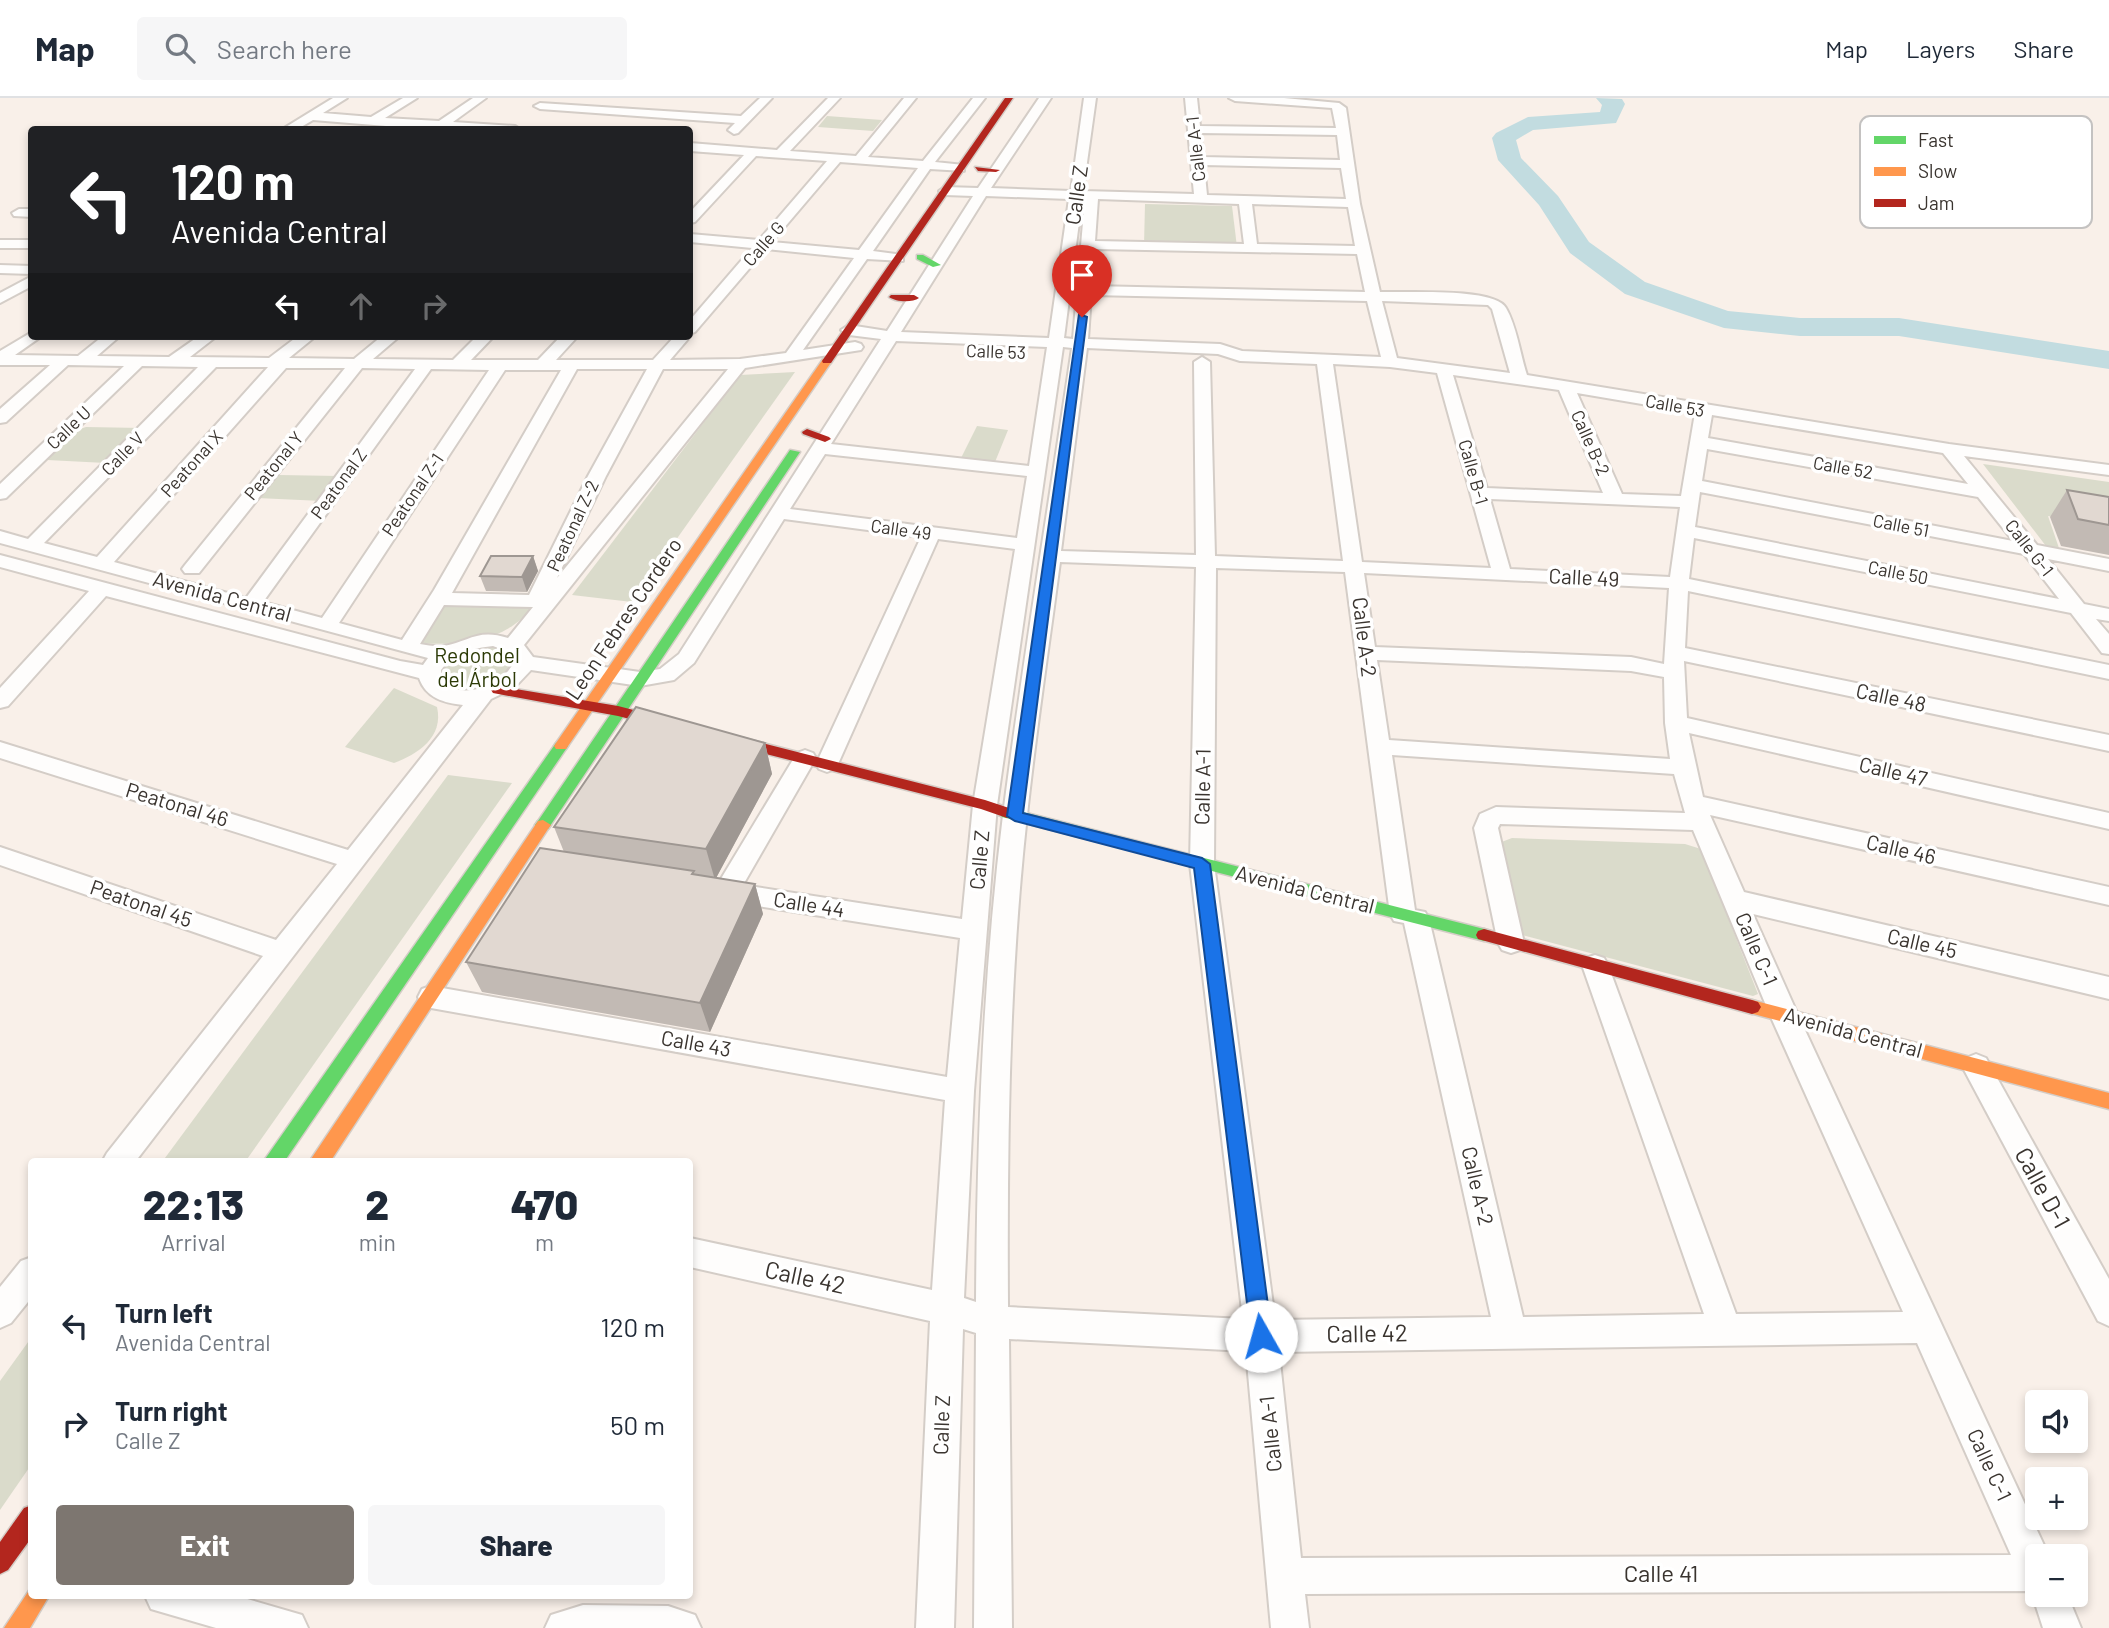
<!DOCTYPE html>
<meta charset="utf-8">
<style>
body{margin:0;font-family:Barlow,sans-serif;background:#f6f6f7;color:#1f2937;height:100vh;display:flex;flex-direction:column;font-size:26px;white-space:nowrap}
*{box-sizing:border-box;margin:0}
p{font-size:23px;color:#747a83}
.icon{flex:none;width:38px;height:38px;fill:none;stroke:currentColor;stroke-width:2;stroke-linecap:round;stroke-linejoin:round}
.map{position:relative;flex:1;overflow:hidden}
.details{position:absolute;left:28px;top:1060px;width:665px;height:441px;display:flex;flex-direction:column;background:#fff;border-radius:7px;box-shadow:0 4px 10px #0003}
.details>*{flex:none}
.guide{position:absolute;left:28px;top:28px;width:665px;height:214px;border-radius:7px;box-shadow:0 4px 10px #0003;background:#202124;color:#fff;overflow:hidden}
.tools{position:absolute;left:2025px;top:1292px;display:grid;gap:14px}
.tools a{display:grid;place-items:center;width:63px;height:63px;border-radius:7px;background:#fff;box-shadow:0 4px 10px #0003;font-size:35px}
.pin{position:absolute;display:grid;place-items:center;width:60px;height:60px;color:#fff;margin:-72px -30px;border-radius:50% 50% 50% 0;rotate:-45deg;box-shadow:0 0 7px #0007}
.pin .icon{rotate:45deg}
.me{position:absolute;width:77px;margin:-38px;rotate:353deg;stroke-linejoin:round;filter:drop-shadow(0 0 5px #0008)}
.turn{display:flex;align-items:center;gap:24px;height:147px;padding:0 28px;font-size:32px}
.turn .icon{width:91px;height:91px;stroke-width:2.5}
.turn b{display:block;font-size:49px;line-height:60px}
.lanes{display:flex;align-items:center;height:66px;padding:0 28px;background:#0003;justify-content:center;gap:35px;direction:ltr}
.lanes .off{opacity:.35}
.eta{display:flex;justify-content:space-evenly;align-items:center;height:119px;text-align:center}
.eta b{font-size:42px;font-weight:800;line-height:49px}
.primary-button{display:flex;gap:14px;margin-top:auto;padding:14px 28px}
.primary-button a{flex:1;height:80px;border-radius:7px;background:#7d7670;color:#fff;font-size:28px;font-weight:800;line-height:80px;text-align:center}
.primary-button a+a{background:#f6f6f7;color:#1f2937}
ul{padding:0;list-style:none}
li{display:flex;align-items:center;gap:21px;height:98px;padding:0 28px}
li div{flex:1}
li b{display:block;font-size:26px}
li em{font-style:normal}
header{display:flex;align-items:center;gap:42px;box-sizing:border-box;height:98px;padding:0 35px;background:#fff;border-bottom:2px solid #e0e1e3}
header strong{font-size:33px}
nav{display:flex;gap:38px;margin-inline-start:auto;font-size:24px}
.search{width:490px;height:63px;background:#f6f6f7;display:flex;align-items:center;gap:18px;box-sizing:border-box;padding:0 24px;border-radius:7px;color:#747a83;font-size:26px}
.map>svg:first-child{display:block}
</style>
<header>
<strong>Map</strong>
<div class="search"><svg class="icon" aria-label="search" viewBox="0 0 24 24"><circle cx="10" cy="10" r="6"/><path d="M15 15l6 6"/></svg>Search here</div>
<nav><a>Map</a><a>Layers</a><a>Share</a></nav>
</header>
<div class="map">
<svg width="2109" height="1530" viewBox="0 0 2109 1530">
<rect width="100%" height="100%" fill="#f9f0e9"/>
<g fill="#dadbcb">
<polygon points="827,18 882,22 873,33 818,29"/>
<polygon points="1145,106 1232,108 1237,149 1144,147"/>
<polygon points="795,274 632,504 572,497 740,277"/>
<polygon points="977,328 1008,332 995,364 961,360"/>
<polygon points="86,329 142,330 106,365 47,362 80,331"/>
<polygon points="1983,366 2109,384 2109,428 2048,418 2060,453 2049,452"/>
<polygon points="279,377 339,378 322,403 257,400"/>
<path d="M442,505L533,508C507,545 456,548 415,545Z"/>
<polygon points="468,547 505,548 519,564 502,586 465,596 437,586 440,564"/>
<path d="M394,590L437,609C444,639 418,656 394,665L345,649Z"/>
<polygon points="448,677 512,685 245,1064 162,1064"/>
<polygon points="1512,740 1685,746 1701,751 1758,896 1753,898 1515,835 1499,745"/>
<polygon points="31,1240 31,1367 0,1412 0,1283"/>
</g>
<g fill="none" stroke-linecap="round" stroke-linejoin="round">
<polygon fill="#c2dce0" fill-rule="evenodd" points="1596,0 1622,1 1625,6 1616,25 1533,32 1516,42 1521,60 1558,98 1589,144 1645,184 1728,213 1800,220 1899,220 2109,253 2109,271 1899,238 1800,238 1724,230 1625,196 1570,155 1539,107 1498,62 1492,40 1496,35 1528,19 1600,14 1602,7"/>
<defs>
<g id="street">
<polygon points="333,0 347,0 323,15 371,19 403,0 417,0 385,20 439,23 473,0 486,0 453,24 515,28 521,32 435,32 313,22 296,32 281,32"/>
<polygon points="760,0 772,0 738,35 734,36 728,32 735,25 540,11 534,8 540,5 741,18"/>
<path d="M828,0H840L790,53L856,58L904,0H916L868,59L923,63L973,0H985L935,64L964,67V73L930,71L873,153L903,157V163L867,161L803,252L855,244L861,246L863,249L861,252L745,270L524,547L533,559L640,574L660,571L679,556L881,241L849,237L841,232L849,227L887,233L973,98L945,97L939,93L945,89L978,90L1039,0H1051L991,90L1071,93L1084,0H1096L1083,93L1194,96L1185,0H1197L1200,28L1336,30L1332,10L1235,3L1229,0H1284L1339,5L1346,10L1360,106L1380,194C1404,195 1495,189 1506,210C1517,229 1520,256 1527,277L1949,346L2109,367V377L1964,358L2037,447L2109,461V473L2048,461L2084,506L2109,511V523L2096,521L2109,536V556L2102,555L2071,515L1694,440L1689,481L2109,567V581L1688,493L1685,550L2109,637V653L1684,563L1687,620L2109,715V731L1689,635L1703,699L2109,789V807L1710,717L1744,794L2109,879V901L1753,816L1798,917L2049,1458H2037V1496H2067L2081,1530H2043L2031,1493L1305,1496L1309,1530H1271L1246,1253L1009,1241L1012,1530H974L976,1235L963,1231L954,1530H916L930,1223L690,1169V1140L932,1192L945,1002L431,910L422,907L418,899L422,891L431,888L947,979L960,840L726,803L717,801L713,794L797,655L805,652L813,655L816,660L743,787L962,821L973,707L1015,451L938,441L838,666L835,671L827,674L819,671L816,666L921,439L784,421L694,565L674,582L640,588L531,572L514,590L491,601L135,1064H102L107,1055L263,858L0,767V749L276,842L337,766L0,660V644L348,752L463,607C444,605 426,600 419,580L106,498L8,608L0,610V590L89,493L0,469V457L400,563L423,567L428,560L0,445V433L28,441L198,269L142,268L6,400L0,401V386L124,268L68,267L6,324L0,325V311L50,267H0V253L32,234V238H42L15,257L78,258L103,238H120L97,258L169,259L199,238H217L190,259L269,260L298,238H316L289,260L354,261L382,238H400L373,261L453,262L477,238H494L471,262H538L561,238H578L556,262H653L675,238L690,236L688,241L670,262L740,261L786,255L854,160L766,151L695,234L690,236V222L752,150L690,144V136L759,142L827,63L756,58L695,124L690,125V114L744,57L690,53V45L777,52ZM1200,35L1337,37L1340,62L1203,59ZM840,64L918,70L859,152L772,144ZM1204,67L1341,70L1346,101L1207,97ZM986,98L1069,101L1049,240L901,234ZM1082,101H1085L1073,241L1064,240ZM1098,101L1239,106L1244,146L1095,143ZM1252,106L1348,109L1355,148L1257,146ZM1095,151L1357,156L1365,194L1092,188ZM1091,197L1367,203L1381,259L1242,253L1220,246L1088,241ZM1382,203L1488,207L1492,211L1510,275L1397,260ZM896,243L1047,249L1029,368L831,346ZM1063,249L1072,250C1049,405 1023,561 1003,717C983,878 977,1042 976,1204L964,1200L974,993L997,707ZM1087,250L1218,256L1240,263L1317,266L1343,463L1215,458L1210,264L1202,259L1194,264L1196,457L1061,453ZM1333,266L1390,269L1437,275L1491,470L1362,464ZM216,269H268L97,459L44,445ZM286,270H345L185,467L182,471L185,475H199L362,270L415,271L246,500L114,464ZM431,271L489,272L322,520L263,504ZM577,271H647L588,378L529,497L452,495ZM663,271H728L557,480L606,378ZM505,272H561L434,492L402,542L339,525ZM1453,277L1559,292L1603,395L1487,390ZM1577,295L1695,315L1681,398L1622,396ZM1712,317L1943,355L1968,386L1708,340ZM1707,351L1978,399L2013,443L1702,383ZM825,356L1027,378L1017,440L790,411ZM1700,394L2024,456L2059,501L1695,429ZM1490,401L1680,409L1670,479L1510,471ZM1060,464L1196,469L1190,766L1243,1221L1008,1209C1007,1045 1009,880 1027,717C1036,632 1049,548 1060,464ZM1216,470L1345,474L1390,816L1394,823L1404,825L1491,1219L1275,1222L1214,766ZM1364,475L1669,490L1664,566L1631,559L1375,549ZM444,507L533,509L508,540C477,530 469,544 443,548C436,549 427,547 420,546ZM493,548L506,553L512,559L513,566C500,589 462,602 442,584L441,572C454,555 473,550 493,548ZM1377,562L1631,573L1664,579L1665,625L1670,661L1389,642ZM1392,657L1674,676L1685,715L1496,709L1480,716L1474,730L1498,845L1502,852L1511,855L1520,852L1524,845L1498,730L1500,726L1693,732L1770,917L1903,1214L1736,1216L1608,867L1604,860L1595,857L1586,860L1582,867L1704,1216L1523,1219L1429,821L1425,814L1415,812ZM1917,1245L2011,1457L1301,1460L1279,1254Z"/>
<polygon points="19,111 32,111 32,119 14,118 12,115"/>
<rect x="0" y="142" width="32" height="8"/>
<polygon points="0,167 32,168 32,176 0,175"/>
<polygon points="32,178 32,188 0,205 0,195"/>
<polygon points="1976,956 1986,960 2109,1181 2109,1228 2098,1223 1962,968 1966,960"/>
<polygon points="32,1159 32,1199 11,1225 0,1230 0,1189 21,1163"/>
<polygon points="145,1498 237,1498 302,1517 308,1530 216,1530 151,1511"/>
<polygon points="583,1507 668,1508 695,1517 701,1530 545,1530 551,1517"/>
</g>
<g id="fast">
<polygon points="917,157 923,157 941,167 933,169 917,161"/>
<polygon points="790,352 800,354 548,731 538,731 535,727 538,723"/>
<polygon points="561,643 566,645 568,648 566,651 284,1064 263,1064 556,645"/>
<polygon points="1007,710 1484,831 1490,833 1492,837 1490,841 1484,843 1002,719 999,715 1002,711"/>
</g>
<g id="slow">
<polygon points="823,261 832,263 566,651 556,651 554,648 556,645"/>
<polygon points="543,722 551,727 548,731 330,1064 309,1064 538,723"/>
<polygon points="1752,902 2109,995 2109,1011 1746,914 1743,909 1746,904"/>
<polygon points="32,1488 32,1498 49,1498 30,1530 4,1530"/>
</g>
<g id="jam">
<polygon points="1005,0 1013,0 831,265 823,265 822,263"/>
<polygon points="975,69 1000,72 996,74 978,73"/>
<path d="M891,197H914L919,200C912,205 896,204 889,199Z"/>
<polygon points="807,331 829,339 831,341 825,344 803,336 802,334"/>
<polygon points="498,588 618,608 985,702 1012,711 1015,715 1007,720 981,711 618,618 493,595 491,592 493,589"/>
<polygon points="1484,831 1752,902 1758,904 1761,909 1758,914 1752,916 1478,841 1476,837 1478,833"/>
<polygon points="32,1407 32,1439 8,1472 0,1476 0,1444 24,1410"/>
</g>
</defs>
<use href="#street" stroke="#d4cdc7" stroke-width="4"/>
<use href="#fast" stroke="#d4cdc7" stroke-width="3"/>
<use href="#slow" stroke="#d4cdc7" stroke-width="3"/>
<use href="#jam" stroke="#d4cdc7" stroke-width="3"/>
<use href="#street" fill="#fefdfc" fill-rule="evenodd"/>
<use href="#fast" fill="#63d668" fill-rule="evenodd"/>
<use href="#slow" fill="#ff974d" fill-rule="evenodd"/>
<use href="#jam" fill="#b3261e" fill-rule="evenodd"/>
</g>
<g fill="#c2bab4">
<polygon points="2067,392 2109,399 2109,457 2061,448 2050,419"/>
<polygon points="533,458 538,473 527,494 486,493 480,478"/>
<polygon points="765,645 772,676 716,780 755,786 763,816 710,934 482,894 466,864 564,754 554,729"/>
</g>
<g fill="#9e9792">
<polygon points="533,458 538,473 527,494 522,479"/>
<polygon points="765,645 772,676 715,782 706,751"/>
<polygon points="755,786 763,816 710,934 700,905"/>
</g>
<g fill="#e1d8d1" stroke="#9e9792" stroke-width="2">
<polygon points="2067,392 2109,399 2109,427 2078,421"/>
<polygon points="491,458 533,458 522,479 480,478"/>
<polygon points="636,609 765,645 706,751 554,729"/>
<polygon points="540,750 694,773 692,776 755,786 700,905 466,864"/>
</g>
<polygon fill="#1a73e8" stroke="#114b97" stroke-width="2" points="1079,216 1087,219 1023,715 1202,760 1210,766 1272,1238 1269,1245 1261,1248 1254,1245 1251,1238 1194,770 1015,723 1007,718"/>
<g text-anchor="middle" stroke-width="7" stroke-linejoin="round" paint-order="stroke">
<g font-size="18" fill="#3a342f" stroke="#fff">
<text transform="translate(1196 51) rotate(-96)" y="6">Calle A-1</text>
<text transform="translate(764 146) rotate(-49)" y="6">Calle G</text>
<text transform="translate(996 254) rotate(2)" y="6">Calle 53</text>
<text transform="translate(1675 308) rotate(10)" y="6">Calle 53</text>
<text transform="translate(69 330) rotate(-44)" y="6">Calle U</text>
<text transform="translate(1590 345) rotate(66)" y="6">Calle B-2</text>
<text transform="translate(123 356) rotate(-46)" y="6">Calle V</text>
<text transform="translate(192 366) rotate(-48)" y="6">Peatonal X</text>
<text transform="translate(274 368) rotate(-51)" y="6">Peatonal Y</text>
<text transform="translate(1843 370) rotate(10)" y="6">Calle 52</text>
<text transform="translate(1473 374) rotate(74)" y="6">Calle B-1</text>
<text transform="translate(339 386) rotate(-54)" y="6">Peatonal Z</text>
<text transform="translate(413 397) rotate(-56)" y="6">Peatonal Z-1</text>
<text transform="translate(573 428) rotate(-65)" y="6">Peatonal Z-2</text>
<text transform="translate(1901 428) rotate(11)" y="6">Calle 51</text>
<text transform="translate(901 432) rotate(8)" y="6">Calle 49</text>
<text transform="translate(2029 450) rotate(52)" y="6">Calle G-1</text>
<text transform="translate(1898 475) rotate(11)" y="6">Calle 50</text>
</g>
<g font-size="21" fill="#3a342f" stroke="#fff">
<text transform="translate(1077 97) rotate(-82)" y="7">Calle Z</text>
<text transform="translate(1584 480) rotate(3)" y="7">Calle 49</text>
<text transform="translate(222 499) rotate(15)" y="7">Avenida Central</text>
<text transform="translate(624 521) rotate(-56)" y="7">Leon Febres Cordero</text>
<text transform="translate(1364 539) rotate(83)" y="7">Calle A-2</text>
<text transform="translate(1891 600) rotate(12)" y="7">Calle 48</text>
<text transform="translate(1893 674) rotate(13)" y="7">Calle 47</text>
<text transform="translate(1203 689) rotate(-89)" y="7">Calle A-1</text>
<text transform="translate(177 707) rotate(17)" y="7">Peatonal 46</text>
<text transform="translate(1901 752) rotate(13)" y="7">Calle 46</text>
<text transform="translate(980 762) rotate(-85)" y="7">Calle Z</text>
<text transform="translate(1305 792) rotate(14)" y="7">Avenida Central</text>
<text transform="translate(141 806) rotate(19)" y="7">Peatonal 45</text>
<text transform="translate(809 807) rotate(9)" y="7">Calle 44</text>
<text transform="translate(1922 846) rotate(13)" y="7">Calle 45</text>
<text transform="translate(1756 851) rotate(67)" y="7">Calle C-1</text>
<text transform="translate(1853 935) rotate(15)" y="7">Avenida Central</text>
<text transform="translate(696 946) rotate(10)" y="7">Calle 43</text>
<text transform="translate(1477 1088) rotate(77)" y="7">Calle A-2</text>
<text transform="translate(942 1327) rotate(-88)" y="7">Calle Z</text>
<text transform="translate(1271 1336) rotate(-96)" y="7">Calle A-1</text>
<text transform="translate(1989 1367) rotate(65)" y="7">Calle C-1</text>
</g>
<g font-size="21" fill="#2c3a06" stroke="#fff">
<text x="477" y="565">Redondel<tspan x="477" dy="24">del Árbol</tspan></text>
</g>
<g font-size="24" fill="#3a342f" stroke="#fff">
<text transform="translate(2042 1090) rotate(61)" y="8">Calle D-1</text>
<text transform="translate(805 1180) rotate(12)" y="8">Calle 42</text>
<text transform="translate(1367 1236) rotate(-1)" y="8">Calle 42</text>
<text x="1661" y="1484">Calle 41</text>
</g>
</g>
<rect x="1860" y="18" width="232" height="112" rx="10" fill="#fff" stroke="#c4c2c1" stroke-width="2"/>
<rect x="1874" y="38" width="32" height="8" fill="#63d668"/>
<rect x="1874" y="69" width="32" height="9" fill="#ff974d"/>
<rect x="1874" y="101" width="32" height="8" fill="#b3261e"/>
<g font-size="19" fill="#3a342f">
<text x="1918" y="49">Fast</text>
<text x="1918" y="80">Slow</text>
<text x="1918" y="112">Jam</text>
</g>
</svg>
<div class="tools">
<a><svg class="icon" aria-label="sound" viewBox="0 0 24 24"><path d="M4 9h4l5-4v14l-5-4H4zM17 9q2 3 0 6"/></svg></a>
<a>+</a>
<a>−</a>
</div>
<div class="pin" style="left:1082px;top:219px;background:#d93025"><svg class="icon" aria-label="arrive" viewBox="0 0 24 24"><path d="M6 21V4h12l-3 4 3 4H6"/></svg></div>
<svg class="me" style="left:1261px;top:1238px" viewBox="-20 -20 40 40"><circle r="19" fill="#fff"/><path d="M0-13L10 11 0 6-10 11z" fill="#1a73e8"/></svg>
<div class="guide">
<div class="turn"><svg class="icon" aria-label="left" viewBox="0 0 24 24"><path d="M17 20v-9H6M10 6l-5 5 5 5"/></svg><div><b>120 m</b>Avenida Central</div></div>
<div class="lanes"><svg class="icon" aria-label="left" viewBox="0 0 24 24"><path d="M17 20v-9H6M10 6l-5 5 5 5"/></svg><svg class="icon off" aria-label="ahead" viewBox="0 0 24 24"><path d="M12 20V5M6 11l6-6 6 6"/></svg><svg class="icon off" aria-label="right" viewBox="0 0 24 24"><path d="M7 20v-9h11M14 6l5 5-5 5"/></svg></div>
</div>
<section class="details">
<div class="eta">
<div><b>22:13</b><p>Arrival</p></div>
<div><b>2</b><p>min</p></div>
<div><b>470</b><p>m</p></div>
</div>
<ul>
<li><svg class="icon" aria-label="left" viewBox="0 0 24 24"><path d="M17 20v-9H6M10 6l-5 5 5 5"/></svg><div><b>Turn left</b><p>Avenida Central</p></div><em>120 m</em></li>
<li><svg class="icon" aria-label="right" viewBox="0 0 24 24"><path d="M7 20v-9h11M14 6l5 5-5 5"/></svg><div><b>Turn right</b><p>Calle Z</p></div><em>50 m</em></li>
</ul>
<div class="primary-button"><a>Exit</a><a>Share</a></div>
</section>
</div>
